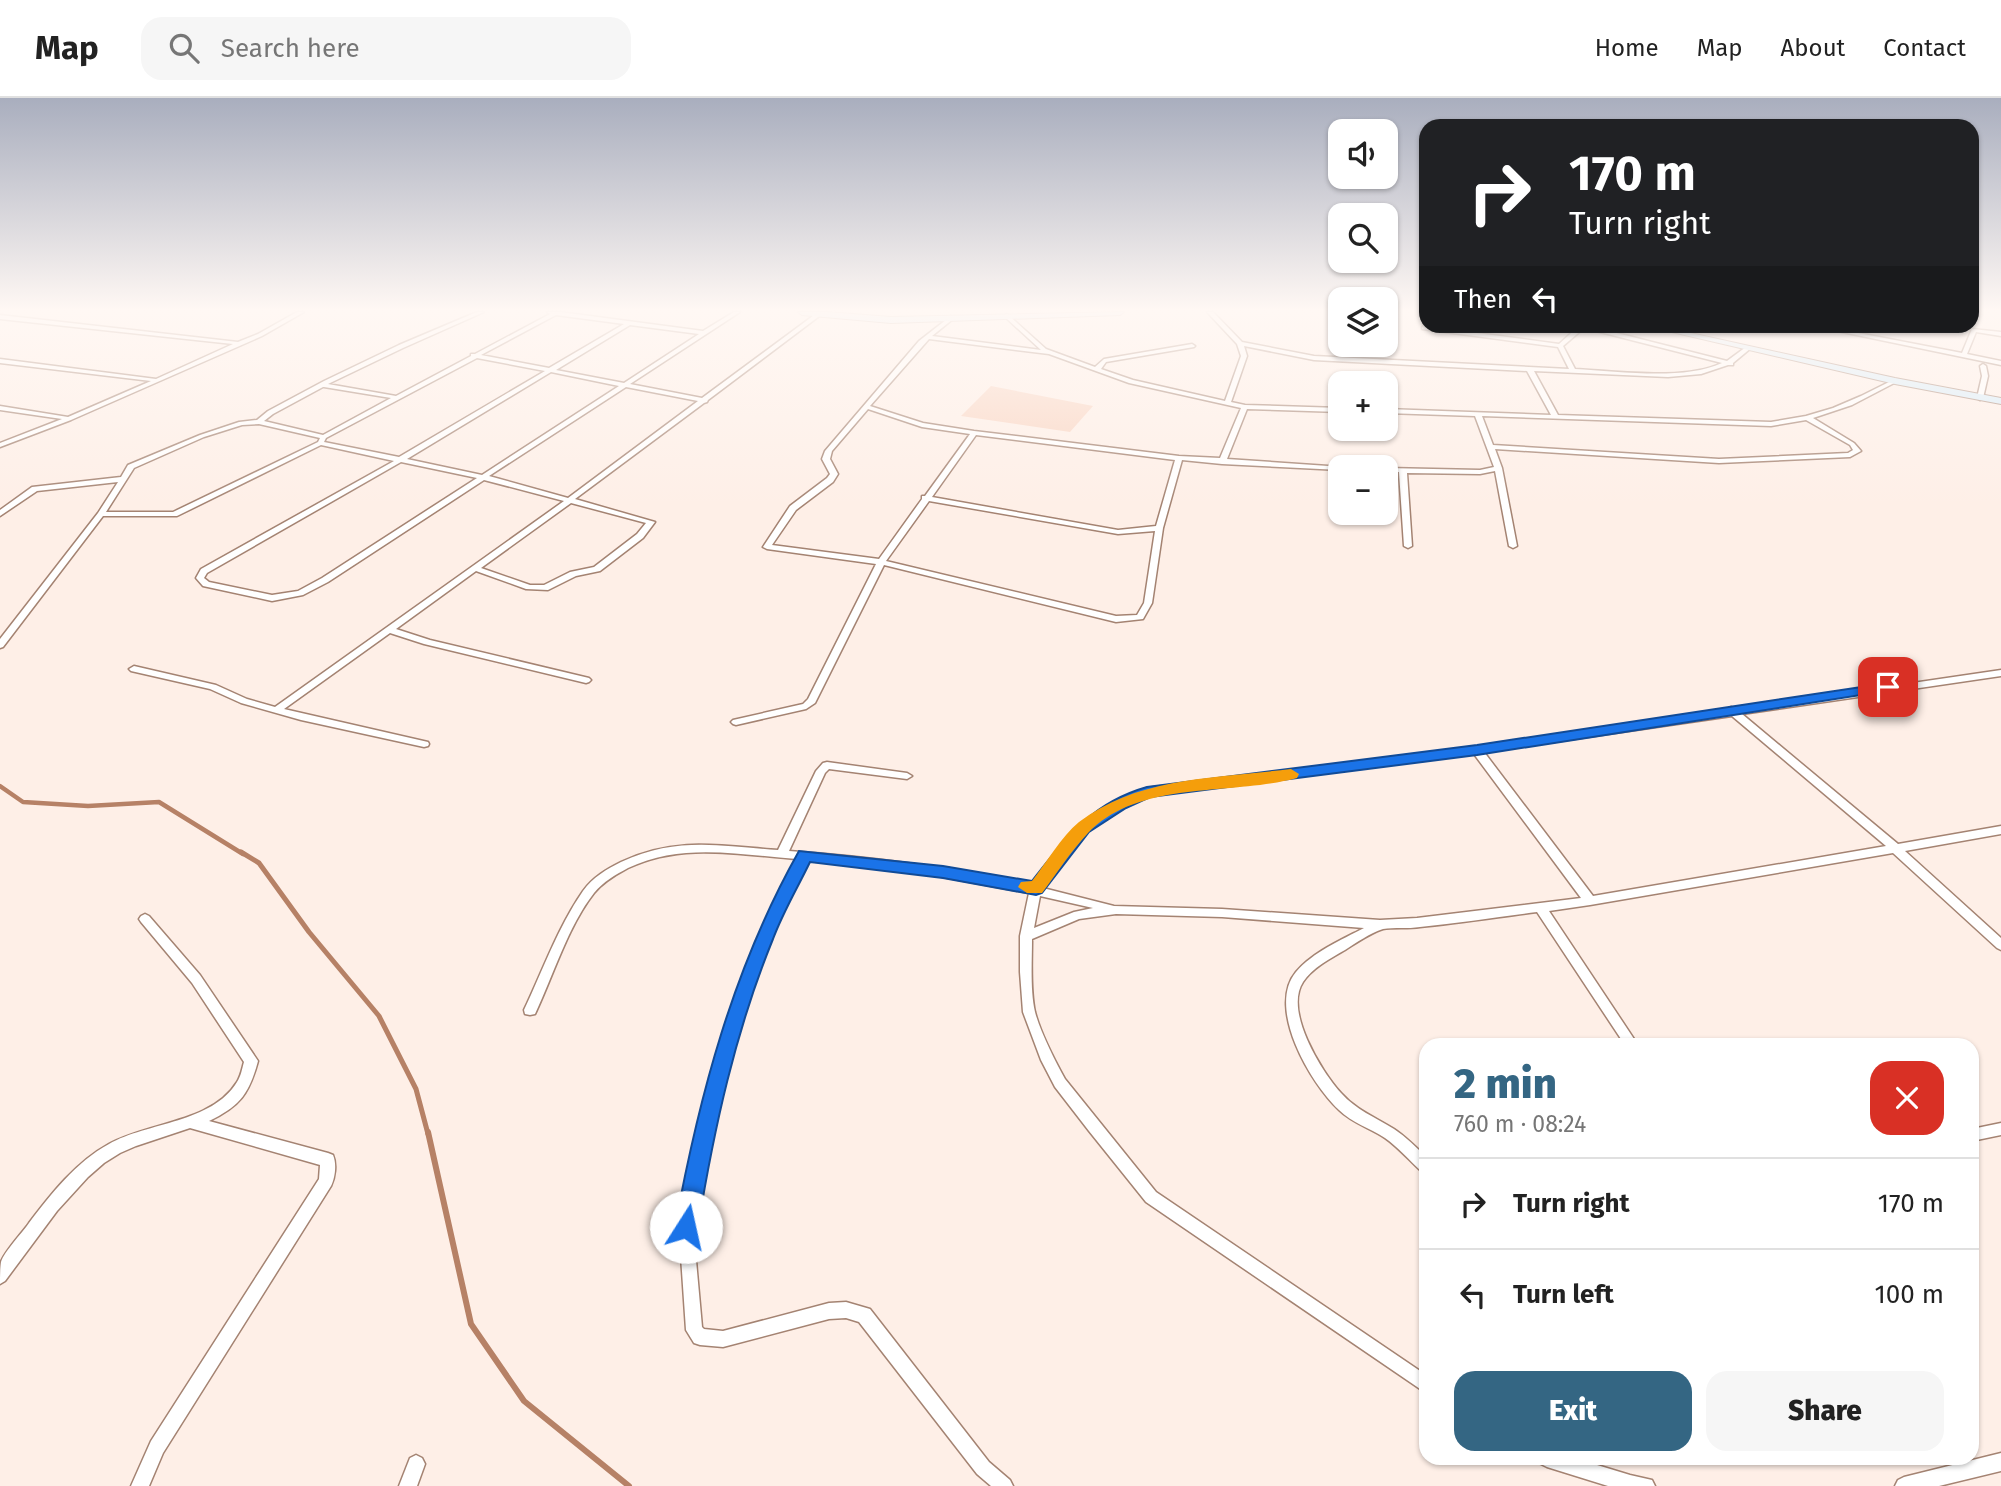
<!DOCTYPE html>
<meta charset="utf-8">
<style>
body{margin:0;font-family:"Fira Sans",sans-serif;background:#f6f6f6;color:#222;height:100vh;display:flex;flex-direction:column;font-size:26px;white-space:nowrap}
*{box-sizing:border-box;margin:0}
p{font-size:23px;color:#767676}
.icon{flex:none;width:38px;height:38px;fill:none;stroke:currentColor;stroke-width:2;stroke-linecap:round;stroke-linejoin:round}
.map{position:relative;flex:1;overflow:hidden}
.drawer{position:absolute;left:1419px;top:940px;width:560px;height:427px;display:flex;flex-direction:column;background:#fff;border-radius:21px;box-shadow:0 2px 5px #0004}
.drawer>*{flex:none}
.top-card{position:absolute;left:1419px;top:21px;width:560px;height:214px;border-radius:21px;box-shadow:0 2px 5px #0004;background:#202124;color:#fff;overflow:hidden}
.buttons{position:absolute;left:1328px;top:21px;display:grid;gap:14px}
.buttons a{display:grid;place-items:center;width:70px;height:70px;border-radius:14px;background:#fff;box-shadow:0 2px 5px #0004;font-size:35px}
.pin{position:absolute;display:grid;place-items:center;width:60px;height:60px;color:#fff;margin:-30px;border-radius:14px;box-shadow:0 4px 10px #0006}
.me{position:absolute;width:77px;margin:-38px;rotate:10deg;stroke-linejoin:round;filter:drop-shadow(0 0 5px #0008)}
.turn{display:flex;align-items:center;gap:24px;height:147px;padding:0 35px;font-size:32px}
.turn .icon{width:91px;height:91px;stroke-width:2.5}
.turn b{display:block;font-size:49px;line-height:60px}
.then{display:flex;align-items:center;height:66px;padding:0 35px;background:#0003;gap:14px;font-size:26px}
.round{display:grid;place-items:center;flex:none;width:74px;height:74px;border-radius:21px;background:#f6f6f6}
.summary{display:flex;align-items:center;justify-content:space-between;height:119px;padding:0 35px}
h1{font-size:42px;font-weight:800;line-height:52px;color:#346683}
.cta{display:flex;gap:14px;margin-top:auto;padding:14px 35px}
.cta a{flex:1;height:80px;border-radius:21px;background:#346683;color:#fff;font-size:28px;font-weight:800;line-height:80px;text-align:center}
.cta a+a{background:#f6f6f6;color:#222}
ul{padding:0;list-style:none}
li{display:flex;align-items:center;gap:21px;height:91px;padding:0 35px;border-top:2px solid #e0e0e0}
li div{flex:1}
li b{display:block;font-size:26px}
li em{font-style:normal}
header{display:flex;align-items:center;gap:42px;box-sizing:border-box;height:98px;padding:0 35px;background:#fff;border-bottom:2px solid #e0e0e0}
header strong{font-size:33px}
nav{display:flex;gap:38px;margin-inline-start:auto;font-size:24px}
.search{width:490px;height:63px;background:#f6f6f6;display:flex;align-items:center;gap:18px;box-sizing:border-box;padding:0 24px;border-radius:21px;color:#767676;font-size:26px}
.map>svg:first-child{display:block}
</style>
<header>
<strong>Map</strong>
<div class="search"><svg class="icon" aria-label="search" viewBox="0 0 24 24"><circle cx="10" cy="10" r="6"/><path d="M15 15l6 6"/></svg>Search here</div>
<nav><a>Home</a><a>Map</a><a>About</a><a>Contact</a></nav>
</header>
<div class="map">
<svg width="2001" height="1388" viewBox="0 0 2001 1388">
<rect width="100%" height="100%" fill="#feefe7"/>
<polygon fill="#f9d5c3" points="991,288 1093,308 1070,334 961,318"/>
<g fill="none" stroke-linecap="round" stroke-linejoin="round">
<polyline stroke="#b68166" stroke-width="4.5" points="0,688 23,704 88,708 159,704 243,756"/>
<polyline stroke="#b68166" stroke-width="5" points="241,754 259,765 309,834 379,918 416,991 428,1036"/>
<polyline stroke="#b68166" stroke-width="6" points="428,1034 471,1226 524,1303 629,1388"/>
<defs>
<g id="street">
<polygon points="297,214 304,214 262,238 71,322 0,349 0,345 62,321 0,312 0,308 68,319 151,283 0,265 0,261 156,281 233,246 0,221 0,217 238,244 258,236"/>
<path d="M477,214H484L403,250L328,286L396,298L471,258V256H475L550,216L547,214H560L703,233L734,214H740L630,286L702,300L817,215L822,216L708,302L707,304L704,305L575,401L655,424L643,440L600,473L576,478L548,492L526,491L476,473L396,531L430,542L589,580L591,582L589,584L586,585L424,546L390,535L284,611L428,644L429,646L428,648L424,649L301,622L241,605L210,591L131,573L129,571L134,568L216,587L247,601L275,609L564,403L484,382L328,484L303,497L272,503L203,488L196,480L201,471L394,363L321,347L177,418H103L3,549L0,550V541L98,415L118,384L37,393L0,418V412L32,389L121,379L128,367L200,337L239,324L257,322L268,313L324,283L399,247ZM556,217L624,226L549,270L481,257ZM630,227L699,236L624,285L556,272ZM477,260L545,273L399,359L324,344L326,340ZM551,274L619,288L482,377L407,361ZM323,289H324L391,300L323,337L264,323L273,316ZM626,289L698,303L568,400L489,378ZM259,326L320,340L318,344L173,414H106L134,370L204,339L242,327ZM401,364L477,380L322,480L298,493L272,497L209,484L204,480L207,475ZM571,405L646,425L637,436L594,469L570,474L544,487H530L481,470Z"/>
<path d="M1207,214H1213L1242,244L1314,258L1569,271L1558,249L1422,231V229L1424,228L1559,246L1579,228H1589L1727,263L1746,249L1751,250L1733,265V267H1728L1701,276L1668,279L1534,273L1558,317L1771,324L1806,318L1833,310L1861,298L1893,282L1898,283L1852,307L1813,320L1854,345L1861,353L1850,359L1719,365L1495,351L1502,370L1517,448L1513,450L1509,448L1495,373L1480,376L1407,375L1412,448L1408,450L1404,448L1399,374H1386V370L1480,372L1494,369L1475,318L1386,315V311L1551,317L1527,273L1314,262L1244,248L1247,258L1231,304L1245,307L1340,310V314L1247,311L1227,361L1343,369H1340V372L1222,366L1182,362L1163,430L1152,505L1143,521L1116,524L884,467L815,605L806,611L736,627L733,626L731,624L733,622L803,606L808,601L876,466L767,451L763,449L790,408L827,380L830,376L822,361L825,353L919,243L951,218L953,219V221L932,238L1041,252L1005,219V217L1007,216L1046,251L1095,269L1104,261L1192,246L1195,248L1194,249L1106,264L1101,271L1133,282L1225,303L1241,258L1237,246ZM1584,230L1722,265C1683,283 1618,273 1575,271L1563,248ZM929,241L1049,256L1129,285L1241,310L1220,360L1179,358L974,333L923,325L870,308ZM868,311L922,329L970,336L925,398H922V401L879,461L772,447L796,412L833,384L838,376L830,361L832,353ZM1482,318L1771,328L1806,322L1850,347L1853,352L1848,355L1719,361L1493,347ZM976,337L1175,362L1156,428L1118,432L932,399ZM929,403L1118,436L1155,433L1144,505L1137,517L1116,518L886,463Z"/>
<polygon points="1689,228 1695,228 1690,232 1687,230"/>
<polygon points="1813,228 1822,228 1962,255 1972,231 2001,234 2001,238 1976,234 1967,256 2001,263 2001,267"/>
<polygon points="1983,266 1986,268 1988,278 1983,300 1980,302 1977,300 1982,278 1980,268"/>
<path d="M2001,572V578L1742,616L1898,746L2001,728V736L1905,753L2001,840V852L1997,850L1893,755L1590,807L1549,813L1638,947H1625L1537,814C1498,819 1459,825 1420,829C1408,831 1394,829 1383,831C1370,835 1356,845 1345,852C1331,860 1312,870 1303,884C1284,913 1321,973 1341,995C1356,1012 1375,1019 1394,1031C1406,1039 1416,1049 1426,1059V1075L1421,1073C1409,1062 1398,1049 1385,1040C1370,1030 1352,1025 1339,1012C1311,986 1266,910 1296,874C1313,854 1341,842 1364,830L1222,819L1116,816L1079,821L1032,841C1032,863 1030,892 1035,914C1040,933 1055,963 1065,981L1156,1094L1426,1277V1295L1146,1104L1089,1033L1055,989L1041,962L1023,914L1020,874V838L1029,795L938,778L808,762L770,840L731,954L708,1047L693,1129L702,1229L704,1231L723,1233L829,1205L846,1204L870,1211L989,1364L1010,1382L1013,1388H991L977,1376L859,1224L846,1220L829,1221L723,1249L700,1247L694,1245L686,1232L679,1129L694,1047L717,954L758,840L797,761C740,757 682,744 628,770C615,777 603,784 594,795C568,828 553,878 535,916L530,917L525,916L524,912C543,872 558,829 583,793C593,779 607,771 621,764C676,738 721,748 778,752L816,673L823,665L827,664L907,675L912,678L907,681L829,671L825,675L789,753C870,759 952,769 1032,787L1079,727L1116,703L1147,690L1477,649L1726,612L1731,609L1736,611ZM1732,618L1886,748L1593,798L1484,654ZM1474,656L1581,800L1417,820L1380,822L1222,811L1114,808L1043,790L1087,733L1124,709L1149,697ZM1040,798L1093,810L1074,814L1034,830Z"/>
<path d="M145,816L149,818L200,877L258,963C249,996 240,1008 209,1023L328,1055L333,1057C337,1066 335,1080 331,1088L163,1355L149,1388H131L151,1343L319,1081L320,1067L190,1030L136,1048L120,1055L104,1065L88,1079L57,1113L5,1183L0,1186C0,1180 0,1170 1,1164C4,1154 22,1135 29,1125C51,1096 76,1064 109,1046C148,1024 212,1025 237,984C241,978 242,971 244,964L192,885L141,824L139,821L141,818Z"/>
<polygon points="2001,1025 2001,1037 1972,1043 1972,1031"/>
<polygon points="2001,1355 2001,1373 1939,1388 1895,1388 1898,1382 1904,1379"/>
<polygon points="416,1357 422,1360 425,1366 417,1388 399,1388 410,1360"/>
<polygon points="1538,1360 1574,1360 1630,1377 1652,1382 1655,1388 1608,1388 1547,1369 1541,1366"/>
</g>
<g id="secondary">
<polygon points="798,214 827,214 891,219 1124,214 1120,217 891,225 802,217"/>
<polygon points="1646,228 1659,228 1895,280 2001,300 2001,306 1895,286"/>
</g>
</defs>
<use href="#street" stroke="#a48372" stroke-width="3"/>
<use href="#secondary" stroke="#a48372" stroke-width="2"/>
<use href="#street" fill="#fff" fill-rule="evenodd"/>
<use href="#secondary" fill="#d6edfb" fill-rule="evenodd"/>
</g>
<linearGradient id="sky" x2="0" y2="1"><stop stop-color="#a9aebe"/><stop offset="0.52" stop-color="#fff8f4"/><stop offset="1" stop-color="#fff8f4" stop-opacity="0"/></linearGradient>
<rect width="2001" height="408" fill="url(#sky)"/>
<path fill="#1a73e8" stroke="#114b97" stroke-width="2" d="M1888,585L1893,586V592L1477,657L1150,699L1126,710L1089,734L1042,795L1036,797L943,780L810,764C798,789 783,814 773,841C735,934 714,1031 698,1129L694,1137L686,1140L678,1137L675,1129C699,998 733,870 799,753L943,768L1032,783C1066,740 1091,705 1147,689L1477,647Z"/>
<path fill="#f59e0b" d="M1291,671L1299,676L1297,680C1231,698 1140,681 1088,735C1071,753 1057,775 1042,795H1027L1018,789L1021,784L1032,783C1046,765 1061,739 1079,724C1139,678 1219,680 1291,671Z"/>
</svg>
<div class="buttons">
<a><svg class="icon" aria-label="sound" viewBox="0 0 24 24"><path d="M4 9h4l5-4v14l-5-4H4zM17 9q2 3 0 6"/></svg></a>
<a><svg class="icon" aria-label="search" viewBox="0 0 24 24"><circle cx="10" cy="10" r="6"/><path d="M15 15l6 6"/></svg></a>
<a><svg class="icon" aria-label="layers" viewBox="0 0 24 24"><path d="M12 4l9 5-9 5-9-5zM3 14l9 5 9-5"/></svg></a>
<a>+</a>
<a>−</a>
</div>
<div class="pin" style="left:1888px;top:589px;background:#d93025"><svg class="icon" aria-label="arrive" viewBox="0 0 24 24"><path d="M6 21V4h12l-3 4 3 4H6"/></svg></div>
<svg class="me" style="left:686px;top:1129px" viewBox="-20 -20 40 40"><circle r="19" fill="#fff"/><path d="M0-13L10 11 0 6-10 11z" fill="#1a73e8"/></svg>
<div class="top-card">
<div class="turn"><svg class="icon" aria-label="right" viewBox="0 0 24 24"><path d="M7 20v-9h11M14 6l5 5-5 5"/></svg><div><b>170 m</b>Turn right</div></div>
<div class="then">Then<svg class="icon" aria-label="left" viewBox="0 0 24 24"><path d="M17 20v-9H6M10 6l-5 5 5 5"/></svg></div>
</div>
<section class="drawer">
<div class="summary"><div><h1>2 min</h1><p>760 m · 08:24</p></div><a class="round" style="background:#d93025;color:#fff"><svg class="icon" aria-label="close" viewBox="0 0 24 24"><path d="M6 6l12 12M18 6L6 18"/></svg></a></div>
<ul>
<li><svg class="icon" aria-label="right" viewBox="0 0 24 24"><path d="M7 20v-9h11M14 6l5 5-5 5"/></svg><div><b>Turn right</b></div><em>170 m</em></li>
<li><svg class="icon" aria-label="left" viewBox="0 0 24 24"><path d="M17 20v-9H6M10 6l-5 5 5 5"/></svg><div><b>Turn left</b></div><em>100 m</em></li>
</ul>
<div class="cta"><a>Exit</a><a>Share</a></div>
</section>
</div>
